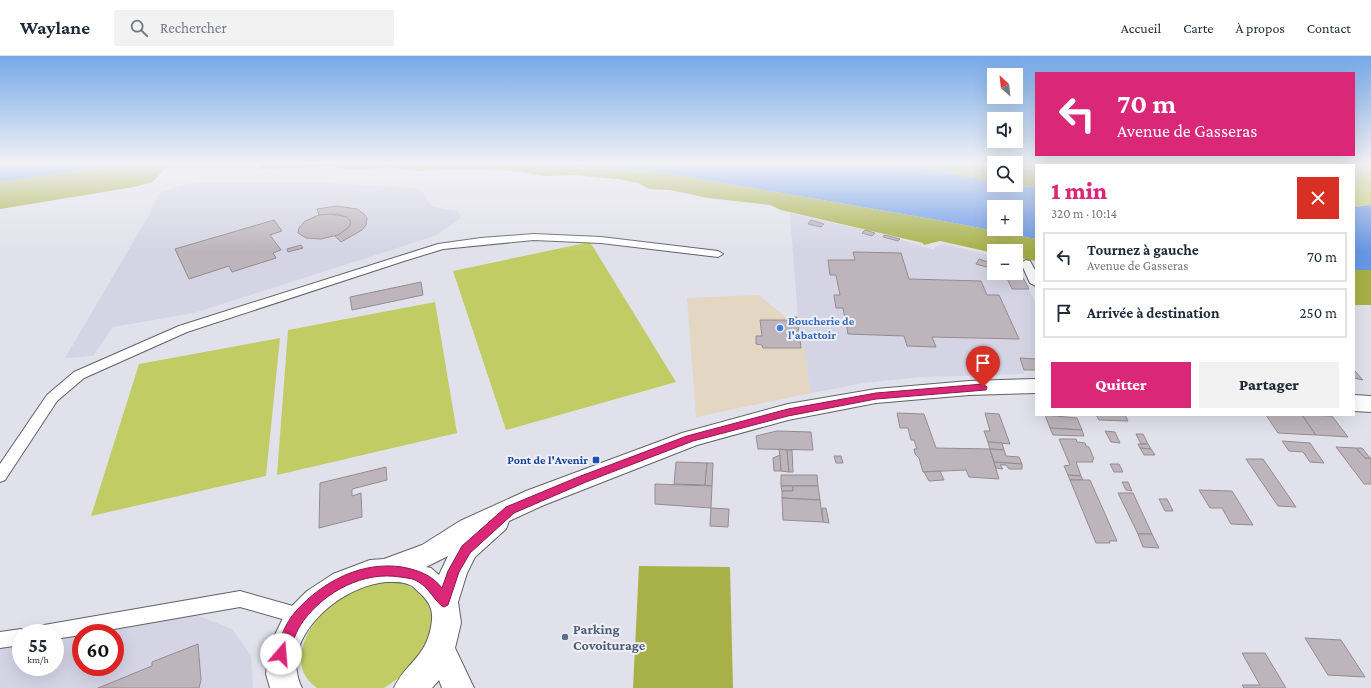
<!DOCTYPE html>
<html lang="fr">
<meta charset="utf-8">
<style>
body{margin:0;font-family:"Crimson Pro",serif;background:#f2f2f3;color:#1f2937;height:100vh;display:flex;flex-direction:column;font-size:15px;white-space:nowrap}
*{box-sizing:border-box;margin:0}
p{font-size:13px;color:#747a83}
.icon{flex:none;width:22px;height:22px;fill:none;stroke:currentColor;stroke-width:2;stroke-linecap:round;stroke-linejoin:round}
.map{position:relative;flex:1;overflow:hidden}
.sheet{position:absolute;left:1035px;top:108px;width:320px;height:252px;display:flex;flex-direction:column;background:#fff;border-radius:0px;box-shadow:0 4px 16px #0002}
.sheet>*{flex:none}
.top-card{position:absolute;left:1035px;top:16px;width:320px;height:84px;border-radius:0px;box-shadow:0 4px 16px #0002;background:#db2777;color:#fff;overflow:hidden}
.needle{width:26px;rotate:333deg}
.buttons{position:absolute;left:987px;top:12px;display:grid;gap:8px}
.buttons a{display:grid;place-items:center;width:36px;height:36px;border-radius:0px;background:#fff;box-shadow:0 4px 16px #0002;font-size:20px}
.speed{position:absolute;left:12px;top:568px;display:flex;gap:8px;font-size:20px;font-weight:700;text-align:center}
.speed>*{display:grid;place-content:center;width:52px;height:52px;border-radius:50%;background:#fff;box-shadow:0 4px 16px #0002;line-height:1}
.speed small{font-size:10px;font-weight:400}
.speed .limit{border:6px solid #d22;background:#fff;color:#111}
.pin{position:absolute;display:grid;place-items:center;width:34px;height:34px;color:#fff;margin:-41px -17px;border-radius:50% 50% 50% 0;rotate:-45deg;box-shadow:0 0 4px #0007}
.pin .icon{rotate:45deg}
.me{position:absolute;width:44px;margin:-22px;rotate:18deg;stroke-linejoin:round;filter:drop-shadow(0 0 3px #0008)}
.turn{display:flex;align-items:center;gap:14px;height:84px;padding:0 16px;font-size:18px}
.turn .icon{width:52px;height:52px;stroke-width:2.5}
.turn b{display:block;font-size:28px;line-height:34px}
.round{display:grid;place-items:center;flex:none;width:42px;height:42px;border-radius:0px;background:#f2f2f3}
.headline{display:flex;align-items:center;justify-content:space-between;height:68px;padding:0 16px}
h1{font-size:24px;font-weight:800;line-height:30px;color:#db2777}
.action{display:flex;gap:8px;margin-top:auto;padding:8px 16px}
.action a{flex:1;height:46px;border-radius:0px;background:#db2777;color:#fff;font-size:16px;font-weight:800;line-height:46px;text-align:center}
.action a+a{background:#f2f2f3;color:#1f2937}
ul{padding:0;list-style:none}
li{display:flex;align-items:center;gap:12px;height:50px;margin:0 8px 6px;padding:0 8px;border:2px solid #e0e1e3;border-radius:0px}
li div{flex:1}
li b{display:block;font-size:15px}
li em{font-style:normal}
header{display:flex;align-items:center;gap:24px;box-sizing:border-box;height:56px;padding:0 20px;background:#fff;border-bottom:1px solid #e0e1e3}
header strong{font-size:19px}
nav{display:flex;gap:22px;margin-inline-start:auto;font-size:14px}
.search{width:280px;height:36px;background:#f2f2f3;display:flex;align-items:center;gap:10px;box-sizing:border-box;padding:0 14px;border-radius:0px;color:#747a83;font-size:15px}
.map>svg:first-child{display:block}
</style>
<header>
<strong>Waylane</strong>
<div class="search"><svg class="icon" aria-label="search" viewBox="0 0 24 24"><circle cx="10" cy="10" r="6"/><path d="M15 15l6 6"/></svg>Rechercher</div>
<nav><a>Accueil</a><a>Carte</a><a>À propos</a><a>Contact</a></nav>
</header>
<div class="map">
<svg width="1371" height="632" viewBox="0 0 1371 632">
<rect width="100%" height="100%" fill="#e1e1eb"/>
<polygon fill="#e3d7c3" points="759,239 789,264 797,261 800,289 804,290 811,337 696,361 687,242"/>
<g fill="#d4d4e5">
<polygon points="205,126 330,127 417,132 423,137 432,151 458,155 461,162 435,180 194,257 113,271 93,300 65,302 149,159 158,138 181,129"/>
<polygon points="790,157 889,180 934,194 936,190 945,188 994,201 994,217 1014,217 1023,222 1036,248 1036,314 1025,314 1023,318 922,321 864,327 811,337 804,290 800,289"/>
<polygon points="196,559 232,573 251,600 253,632 0,632 0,592 21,588 21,611 55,611 55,583 81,578 81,611 115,611 115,577 88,577"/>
</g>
<g fill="#c2cc64">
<polygon points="974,107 1371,107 1371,149 1354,151 1354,109 1036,109 1036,114 1016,112 1016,107 994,107 994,109"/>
<polygon points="590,186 676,326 506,374 453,215"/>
<polygon points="435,246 457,377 277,419 288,274"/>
<polygon points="280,282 266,420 91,460 139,308"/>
<path d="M394,526L407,529L419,536L427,545L432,557L433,571L429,586L409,615L384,632H317C279,606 317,553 346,537C360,530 378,527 394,526Z"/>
</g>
<g fill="#a7b147">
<polygon points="171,107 152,126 134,131 0,153 0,126 104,111"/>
<polygon points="262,107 494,107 655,115 960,168 1036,183 1036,205 1016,201 1016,195 994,195 994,197 940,185 924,189 923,187 781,154 770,149 708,142 670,134 649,133 638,127 617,123 574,119 546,120 515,115 457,113 419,115 390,111 354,114 332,111 259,113"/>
<polygon points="899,107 974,107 994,109 994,126"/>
<polygon points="1016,112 1036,114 1036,131 1015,129"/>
<rect x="1354" y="214" width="17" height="35"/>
<polygon points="639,510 730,511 733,632 633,632"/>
</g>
<g fill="#6898e8" fill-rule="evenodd">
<polygon points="0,107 173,107 104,111 0,126"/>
<path d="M494,107H899L994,126V129L1036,131V183L960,168L655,115ZM994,151H1016V173H994Z"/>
<polygon points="1371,149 1371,214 1354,214 1354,151"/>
</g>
<g fill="#bdb5bb" stroke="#948c91">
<polygon points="337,150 357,153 364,158 367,162 366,169 362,174 341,186 335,180 349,171 350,164 339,158 319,159 317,153"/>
<polygon points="331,158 347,161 351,166 349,171 338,179 321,183 306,182 298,177 299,172 305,165 319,159"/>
<polygon points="274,164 282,175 270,179 281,194 273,197 276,202 232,216 229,210 189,223 175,193"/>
<polygon points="811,164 824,168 821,171 808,168"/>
<polygon points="865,174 875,177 872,180 862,177"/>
<polygon points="884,179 889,180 900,183 898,185 883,181"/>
<polygon points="301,189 303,192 288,196 287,193"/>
<polygon points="853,196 901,197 909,223 981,225 987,239 999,239 1019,283 932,281 936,291 907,290 904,280 848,278 843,252 836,252 834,239 840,239 836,219 830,219 828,204 855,204"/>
<polygon points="979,203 994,208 994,213 976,208"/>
<polygon points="1007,222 1023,222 1029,233 1012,233"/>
<polygon points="421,226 423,239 352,254 350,241"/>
<polygon points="794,261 797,261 801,292 763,292 762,289 756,288 756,280 762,280 760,264 789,264"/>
<polygon points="1020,302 1036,303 1036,314 1024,314"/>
<polygon points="1354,314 1363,324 1354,322"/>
<polygon points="897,357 924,358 936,392 990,393 999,423 969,421 966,414 923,416 919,402 915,398 914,393 917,393 914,384 911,384 908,372 900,372"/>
<polygon points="985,357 999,358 1010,388 988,386 984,375 990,375"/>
<polygon points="1045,359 1077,362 1082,374 1050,372"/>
<polygon points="1096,359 1125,359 1128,365 1099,364"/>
<polygon points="1266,359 1302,359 1316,379 1278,377"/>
<polygon points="1302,359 1332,360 1348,381 1316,379"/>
<polygon points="1050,372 1082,374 1084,380 1053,379"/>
<polygon points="777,375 811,376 813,394 758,393 756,380"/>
<polygon points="1105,375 1115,376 1120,387 1111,386"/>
<polygon points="1136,378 1143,378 1148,388 1141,388"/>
<polygon points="1059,383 1076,383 1077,386 1085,387 1086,390 1089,391 1094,403 1092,404 1093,406 1076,406 1081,420 1068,419 1064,410 1070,409"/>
<polygon points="1282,385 1310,387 1324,407 1310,406 1303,396 1289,395"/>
<polygon points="988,386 1002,387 1004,394 990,393"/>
<polygon points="1138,388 1148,388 1151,393 1140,392"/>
<polygon points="1336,391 1356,392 1365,402 1371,402 1371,428 1364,428"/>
<polygon points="1140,392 1151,393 1155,399 1144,399"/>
<polygon points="1356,392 1362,392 1370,402 1365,402"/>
<polygon points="779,393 787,394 789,416 781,415"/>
<polygon points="990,393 1004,394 1006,400 1019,401 1022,408 994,406"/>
<polygon points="787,394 792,394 793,416 789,416"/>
<polygon points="780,399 781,415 774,415 773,402"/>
<polygon points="834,400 841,400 843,407 836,407"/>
<polygon points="1246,403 1263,403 1296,451 1278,450"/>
<polygon points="676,406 707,407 705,429 674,428"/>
<polygon points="994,406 1022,408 1022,413 1009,413 1006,409 1000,409 1003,413 996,412"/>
<polygon points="707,407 713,407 712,430 705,429"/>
<polygon points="1110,408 1119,408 1123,416 1114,416"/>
<polygon points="386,411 387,424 352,433 352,440 361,437 362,461 319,472 320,427"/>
<polygon points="940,415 944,424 929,425 924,416"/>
<polygon points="781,419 817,419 818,430 781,430"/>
<polygon points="1068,419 1081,420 1083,424 1070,424"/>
<polygon points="1070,424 1090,424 1117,485 1109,485 1110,487 1096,487"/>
<polygon points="1122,426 1128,426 1132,435 1126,434"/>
<polygon points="655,428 712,430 711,452 655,448"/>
<polygon points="781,430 793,430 793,435 782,435"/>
<polygon points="793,430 818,430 820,444 782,442 782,435 793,435"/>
<polygon points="1199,434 1232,435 1253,469 1231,468 1222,452 1210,452"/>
<polygon points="1118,437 1133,437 1152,478 1138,478"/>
<polygon points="782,442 820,444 823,466 783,464"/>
<polygon points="1159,443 1167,443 1173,455 1165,455"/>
<polygon points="711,452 729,453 728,471 710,470"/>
<polygon points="822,452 826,452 829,467 823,466"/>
<polygon points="1138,478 1152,478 1159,492 1143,491"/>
<polygon points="1305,582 1341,584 1365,621 1328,619"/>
<polygon points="198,588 201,624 199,632 98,632 152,610 152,606"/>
<polygon points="1242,597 1265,597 1286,632 1244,632 1242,629 1260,629"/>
</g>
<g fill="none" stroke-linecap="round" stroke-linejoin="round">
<defs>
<g id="minor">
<polygon points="534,178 601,181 718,195 723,198 718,201 601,187 534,184 443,193 404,205 187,276 84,322 57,345 5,424 0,426 0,408 47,339 74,316 179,270 438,188 481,182"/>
<polygon points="1026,204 1030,205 1036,216 1036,230 1030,227 1021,207"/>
<polygon points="240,535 300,552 306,554 309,560 306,566 300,568 240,551 91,577 81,577 81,579 55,583 55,577 35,577 38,571 44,569"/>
<polygon points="21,573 28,577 21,577 21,589 0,592 0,576"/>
</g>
<g id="primary">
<path d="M1036,323V337L969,339L876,347L788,364L697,389L544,449L509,465L506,473L475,501L467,517L458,546L461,567L455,592L474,632H442L439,624L432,632H394C405,607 425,603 431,571C434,556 431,548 421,538C418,536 415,532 412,530C404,525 394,526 386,526C350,530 312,557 299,591C294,603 296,620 302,632H270L266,618L269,591L286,556L307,535L333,518L370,504L384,503L422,489L460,465L526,435L682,377L788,348L876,333L969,325ZM448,500L439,519L431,512L426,511Z"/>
<polygon points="1354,339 1371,340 1371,356 1354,355"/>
</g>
</defs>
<use href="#minor" stroke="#626269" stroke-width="2"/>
<use href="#primary" stroke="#626269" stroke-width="2"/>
<use href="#minor" fill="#fff" fill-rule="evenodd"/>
<use href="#primary" fill="#fff" fill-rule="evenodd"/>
</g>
<linearGradient id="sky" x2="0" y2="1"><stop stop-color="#75a9e8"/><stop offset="0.55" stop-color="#f2f2f6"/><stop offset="1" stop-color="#f2f2f6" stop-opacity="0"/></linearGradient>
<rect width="1371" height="195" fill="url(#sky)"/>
<path fill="#db2777" stroke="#8e194d" d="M983,328L987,331L986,334L876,343L788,360L693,385L586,426L514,457L470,497L459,516L448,549L444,551C436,548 429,530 415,524C411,522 405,522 400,521C364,515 326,535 304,564C295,576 292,589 286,603L281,605L277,603L275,598C280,583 285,567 296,555C323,525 362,505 402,511C418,514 432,519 442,532L448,515L462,490L506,451L578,421L687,380L788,353L876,337Z"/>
<circle fill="#3f7fe0" stroke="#efeff8" stroke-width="1.5" cx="780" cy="272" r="4"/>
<rect fill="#1a4fb4" stroke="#efeff8" stroke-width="1.5" x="592" y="400" width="8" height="8" rx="2"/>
<circle fill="#5c6f8a" stroke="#efeff8" stroke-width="1.5" cx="565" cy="581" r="4"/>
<g text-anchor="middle" stroke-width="4" stroke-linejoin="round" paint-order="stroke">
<g font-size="12" font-weight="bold" fill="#366cbe" stroke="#efeff8" text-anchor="start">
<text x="788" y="269">Boucherie de<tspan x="788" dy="14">l'abattoir</tspan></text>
</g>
<g font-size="12" font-weight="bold" fill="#164399" stroke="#efeff8" text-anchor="end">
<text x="588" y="408">Pont de l'Avenir</text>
</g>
<g font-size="14" font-weight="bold" fill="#4e5e75" stroke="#efeff8" text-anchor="start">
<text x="573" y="578">Parking<tspan x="573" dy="16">Covoiturage</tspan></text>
</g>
</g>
</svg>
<div class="buttons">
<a><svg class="needle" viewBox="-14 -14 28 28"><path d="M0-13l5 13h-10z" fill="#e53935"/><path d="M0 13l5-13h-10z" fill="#747a83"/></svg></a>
<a><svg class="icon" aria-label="sound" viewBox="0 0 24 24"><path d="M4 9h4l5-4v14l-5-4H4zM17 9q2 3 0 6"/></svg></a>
<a><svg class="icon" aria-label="search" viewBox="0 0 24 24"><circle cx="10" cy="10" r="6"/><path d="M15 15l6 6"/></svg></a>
<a>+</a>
<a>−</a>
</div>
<div class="speed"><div>55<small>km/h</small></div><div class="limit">60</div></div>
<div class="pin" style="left:983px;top:331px;background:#d93025"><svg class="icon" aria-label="arrive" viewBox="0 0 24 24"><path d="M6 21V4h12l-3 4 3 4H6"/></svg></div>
<svg class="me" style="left:281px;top:598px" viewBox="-20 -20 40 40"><circle r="19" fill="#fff"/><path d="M0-13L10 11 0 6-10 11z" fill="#db2777"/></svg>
<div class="top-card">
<div class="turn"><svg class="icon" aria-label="left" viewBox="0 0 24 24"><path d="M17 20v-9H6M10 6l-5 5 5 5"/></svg><div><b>70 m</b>Avenue de Gasseras</div></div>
</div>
<section class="sheet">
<div class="headline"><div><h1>1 min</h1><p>320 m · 10:14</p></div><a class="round" style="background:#d93025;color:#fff"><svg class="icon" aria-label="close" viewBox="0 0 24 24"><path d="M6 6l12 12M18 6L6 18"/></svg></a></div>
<ul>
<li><svg class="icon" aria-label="left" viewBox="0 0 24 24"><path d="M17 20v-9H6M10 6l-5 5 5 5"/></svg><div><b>Tournez à gauche</b><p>Avenue de Gasseras</p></div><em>70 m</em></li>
<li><svg class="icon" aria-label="arrive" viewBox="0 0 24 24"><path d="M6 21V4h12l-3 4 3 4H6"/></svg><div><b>Arrivée à destination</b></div><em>250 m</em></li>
</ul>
<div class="action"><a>Quitter</a><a>Partager</a></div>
</section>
</div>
